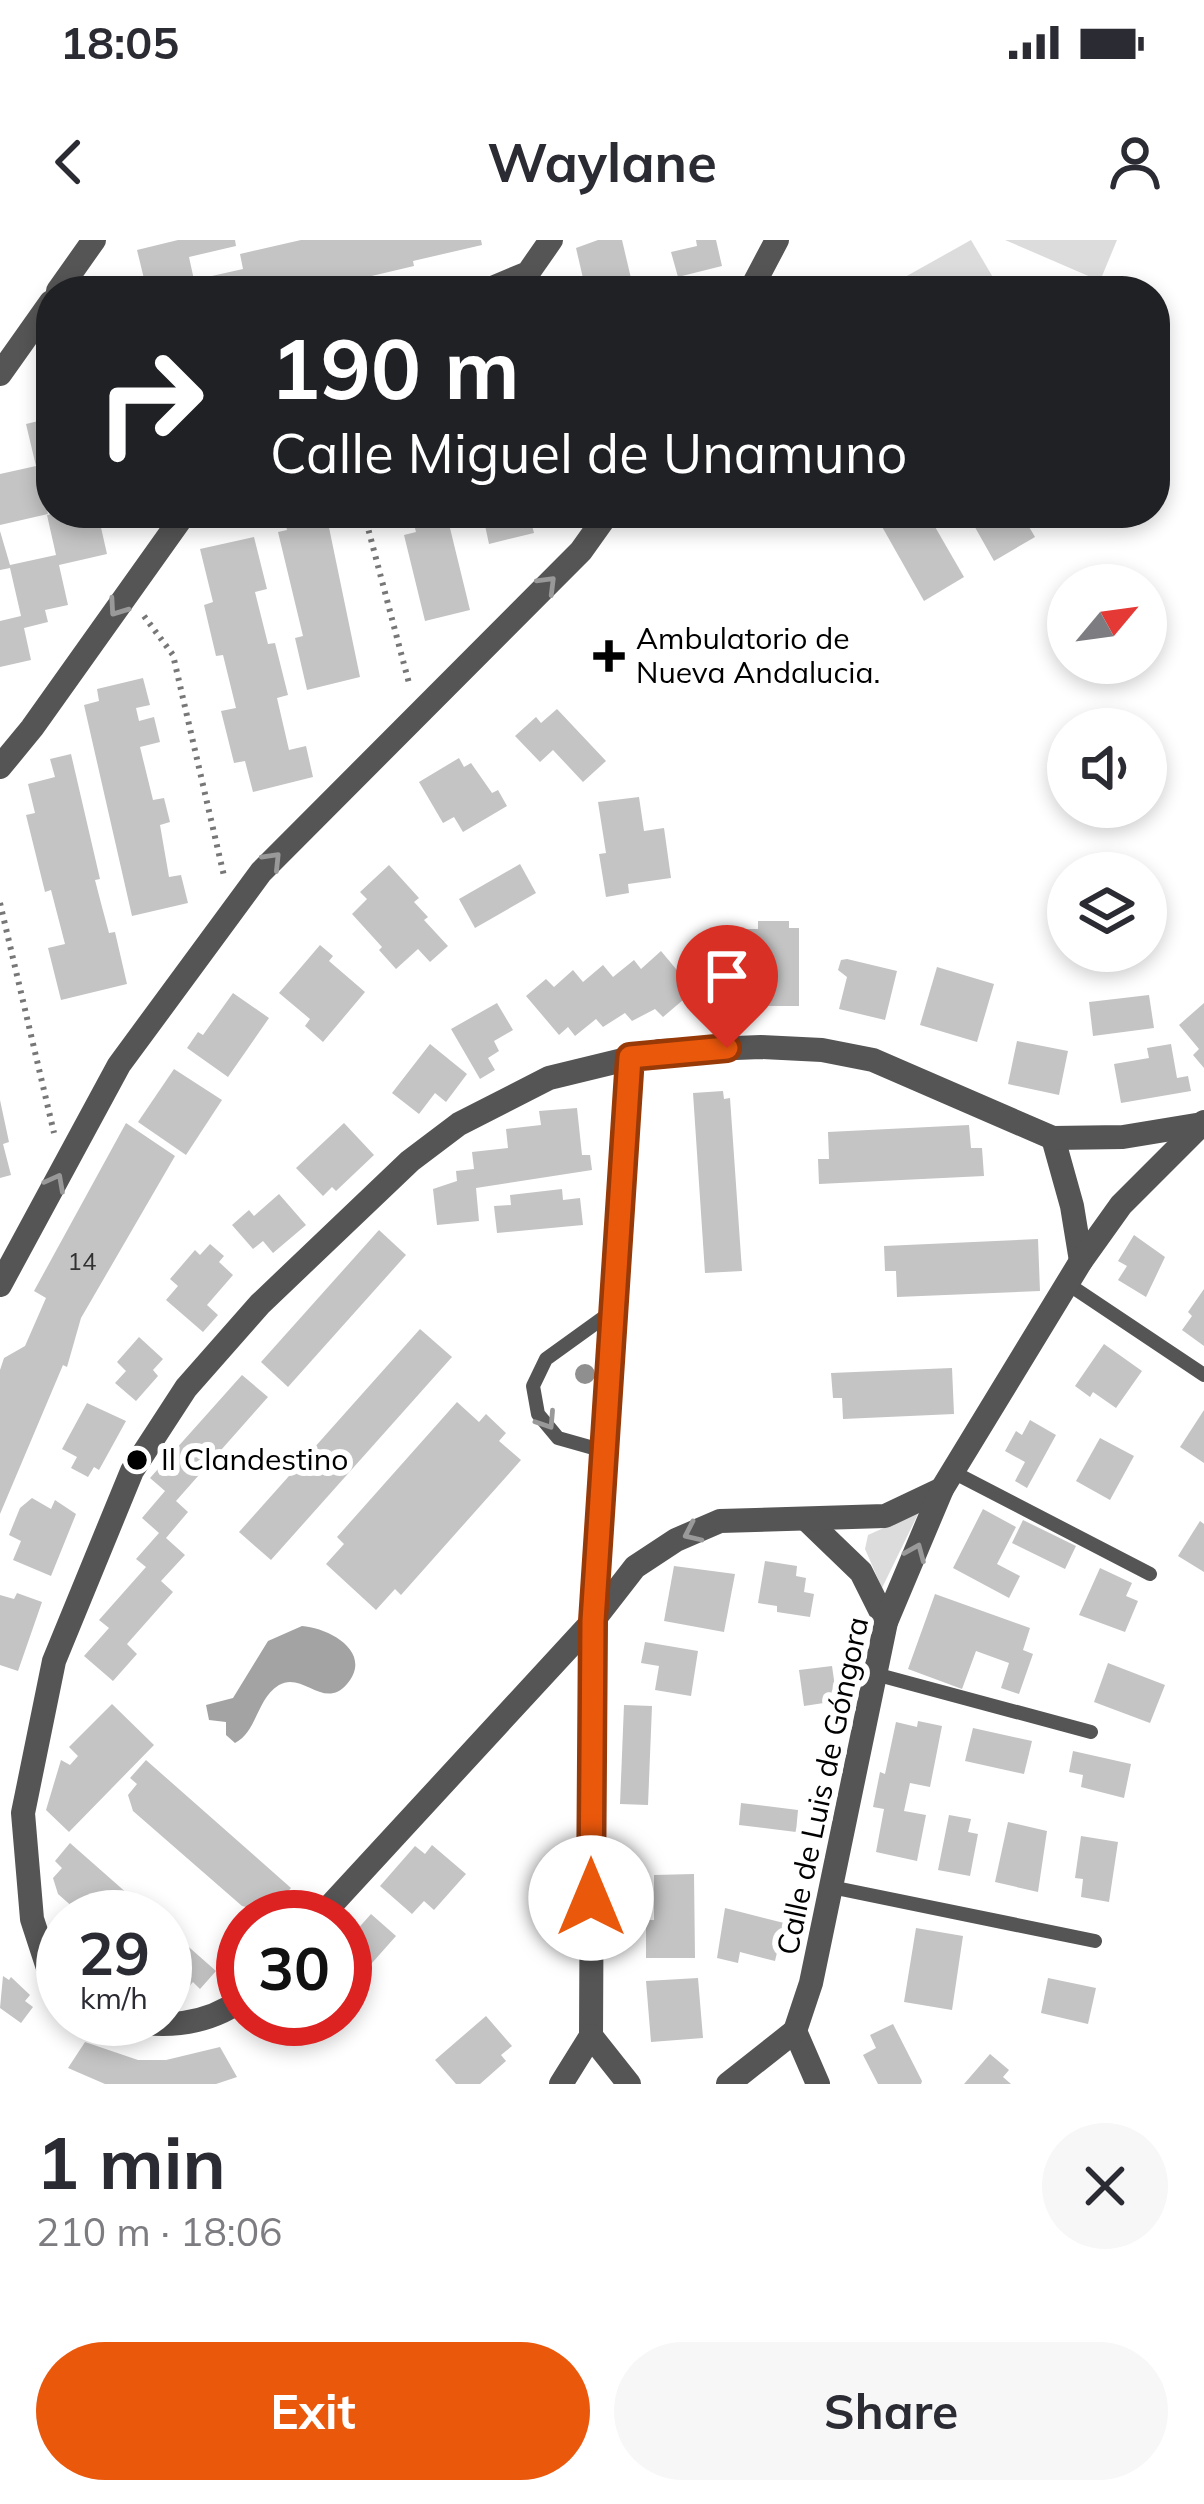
<!DOCTYPE html>
<meta charset="utf-8">
<style>
body{margin:0;font-family:Mulish,sans-serif;background:#f7f7f7;color:#2b2b33;height:100vh;display:flex;flex-direction:column;font-size:45px;white-space:nowrap}
*{box-sizing:border-box;margin:0}
p{font-size:39px;color:#7c7c81}
.icon{flex:none;width:66px;height:66px;fill:none;stroke:currentColor;stroke-width:2;stroke-linecap:round;stroke-linejoin:round}
.map{position:relative;height:1844px;overflow:hidden}
.sheet{display:flex;flex-direction:column;background:#fff;flex:1}
.sheet>*{flex:none}
.top-card{position:absolute;left:36px;top:36px;width:1134px;height:252px;border-radius:48px;box-shadow:0 6px 18px #0003;background:#202124;color:#fff;overflow:hidden}
.needle{width:78px;rotate:61deg}
.controls{position:absolute;left:1047px;top:324px;display:grid;gap:24px}
.controls a{display:grid;place-items:center;width:120px;height:120px;border-radius:50%;background:#fff;box-shadow:0 6px 18px #0003;font-size:60px}
.speed{position:absolute;left:36px;top:1650px;display:flex;gap:24px;font-size:60px;font-weight:700;text-align:center}
.speed>*{display:grid;place-content:center;width:156px;height:156px;border-radius:50%;background:#fff;box-shadow:0 6px 18px #0003;line-height:1}
.speed small{font-size:30px;font-weight:400}
.speed .limit{border:18px solid #d22;background:#fff;color:#111}
.pin{position:absolute;display:grid;place-items:center;width:102px;height:102px;color:#fff;margin:-123px -51px;border-radius:50% 50% 50% 0;rotate:-45deg;box-shadow:0 0 12px #0007}
.pin .icon{rotate:45deg}
.me{position:absolute;width:132px;margin:-66px;rotate:0deg;stroke-linejoin:round;filter:drop-shadow(0 0 9px #0008)}
.turn{display:flex;align-items:center;gap:42px;height:252px;padding:0 36px;font-size:54px}
.turn .icon{width:156px;height:156px;stroke-width:2.5}
.turn b{display:block;font-size:84px;line-height:102px}
.round{display:grid;place-items:center;flex:none;width:126px;height:126px;border-radius:63px;background:#f7f7f7}
.summary{display:flex;align-items:center;justify-content:space-between;height:204px;padding:0 36px}
h1{font-size:72px;font-weight:700;line-height:90px}
.action{display:flex;gap:24px;margin-top:auto;padding:24px 36px}
.action a{flex:1;height:138px;border-radius:72px;background:#ea580c;color:#fff;font-size:48px;font-weight:700;line-height:138px;text-align:center}
.action a+a{background:#f7f7f7;color:#2b2b33}
.status{display:flex;justify-content:space-between;align-items:center;height:84px;padding:0 60px;background:#fff;direction:ltr}
.status svg{height:33px;fill:currentColor}
header{display:flex;justify-content:space-between;align-items:center;height:156px;padding:0 36px;background:#fff;font-size:54px;font-weight:700}
.map>svg:first-child{display:block}
</style>
<div class="status"><b>18:05</b><svg viewBox="0 0 49 12"><path d="M0 12V9h3v3zM5 12V6h3v6zM10 12V3h3v9zM15 12V0h3v12zM26 1h20v11H26zM47 4h2v5h-2z"/></svg></div>
<header><svg class="icon" aria-label="back" viewBox="0 0 24 24"><path d="M15 5l-7 7 7 7"/></svg>Waylane<svg class="icon" aria-label="person" viewBox="0 0 24 24"><circle cx="12" cy="8" r="4"/><path d="M4 21q1-7 8-7t8 7"/></svg></header>
<div class="map">
<svg width="1204" height="1844" viewBox="0 0 1204 1844">
<rect width="100%" height="100%" fill="#fff"/>
<g fill="#dcdcdc">
<polygon points="971,0 1001,51 880,51"/>
<polygon points="1005,0 1117,0 1100,41"/>
<polygon points="919,1272 882,1348 865,1309 868,1295"/>
</g>
<path fill="#a3a3a3" d="M302,1386C329,1388 374,1412 347,1444C324,1471 303,1431 279,1445C257,1458 257,1492 235,1503L226,1495V1482L209,1480L206,1465L233,1458L268,1401Z"/>
<g fill="#c4c4c4">
<polygon points="178,0 235,0 236,6 189,17 194,40 243,29 240,14 301,0 481,0 482,5 413,21 414,26 308,51 147,51 137,10"/>
<polygon points="598,0 622,0 634,51 586,51 576,8"/>
<polygon points="696,0 716,0 722,26 678,37 671,12 697,6"/>
<polygon points="51,178 51,231 38,234 48,274 0,285 0,234 36,226 26,184"/>
<polygon points="56,273 123,273 124,277 100,283 107,314 59,325 68,365 45,370 48,382 24,388 31,420 0,427 0,381 21,376 10,328 0,330 0,291 10,325 56,315 47,275"/>
<polygon points="283,273 326,273 360,437 307,450 295,398 303,396 278,292 287,290"/>
<polygon points="411,273 456,273 458,282 449,284 470,370 425,381 404,295 416,292"/>
<polygon points="491,273 529,273 534,293 489,304 483,276"/>
<polygon points="881,273 927,273 964,337 924,361 876,276"/>
<polygon points="967,273 1021,273 1035,297 994,321"/>
<polygon points="254,297 267,349 255,352 268,404 275,403 288,455 277,458 289,510 306,506 313,537 253,552 245,521 234,523 221,471 236,468 223,415 216,416 204,365 213,362 200,309"/>
<polygon points="143,438 150,465 136,468 139,481 154,477 160,502 140,507 153,560 164,558 170,582 160,585 169,637 181,635 188,663 132,676 84,465 99,461 97,449"/>
<polygon points="557,469 606,521 583,542 553,510 540,522 515,496 536,477 541,483"/>
<polygon points="71,514 100,639 95,640 102,667 109,693 115,692 127,744 61,760 48,708 65,704 51,650 45,652 26,575 35,573 28,544 55,537 50,519"/>
<polygon points="459,518 464,527 471,523 492,553 498,550 507,566 463,592 454,577 443,583 419,542"/>
<polygon points="639,557 644,591 664,588 671,638 628,644 629,653 606,657 599,614 606,613 598,562"/>
<polygon points="520,624 536,653 475,688 459,659"/>
<polygon points="389,625 419,658 414,662 428,677 424,680 448,706 430,722 418,709 396,729 379,710 382,707 352,674 367,659 360,652"/>
<polygon points="758,681 789,681 789,688 799,688 799,766 759,766 759,749 740,749 740,689 758,689"/>
<polygon points="320,705 333,716 329,721 365,752 323,802 305,786 310,779 279,753"/>
<polygon points="661,711 701,759 690,768 683,760 663,777 655,769 632,781 625,773 603,787 596,779 575,796 568,787 559,795 526,756 546,739 554,747 573,730 583,742 603,725 613,737 634,720 641,729"/>
<polygon points="847,719 897,731 885,780 839,769 847,737 838,730 841,720"/>
<polygon points="937,727 994,744 977,802 920,785"/>
<polygon points="233,753 269,778 228,837 187,808 198,792 203,795"/>
<polygon points="1149,755 1154,788 1093,796 1089,762"/>
<polygon points="497,763 513,790 494,801 499,811 488,818 495,830 480,839 451,789"/>
<polygon points="1204,763 1204,828 1193,815 1199,809 1179,785"/>
<polygon points="1017,801 1068,811 1059,855 1008,844"/>
<polygon points="430,804 467,834 446,862 435,853 419,874 392,853"/>
<polygon points="1171,804 1177,838 1188,836 1191,851 1121,863 1114,824 1149,818 1147,808"/>
<polygon points="174,829 222,860 186,915 138,882"/>
<polygon points="723,851 724,859 730,858 742,1031 705,1033 693,853"/>
<polygon points="0,860 9,902 3,904 11,935 0,938"/>
<polygon points="577,868 582,915 590,915 592,930 476,948 479,981 437,985 433,949 457,941 456,931 474,929 472,912 508,908 506,889 541,885 539,871"/>
<polygon points="126,883 175,916 81,1078 67,1127 63,1125 0,1274 0,1130 4,1118 25,1106 46,1058 34,1051"/>
<polygon points="344,883 374,915 336,951 332,947 323,956 296,928"/>
<polygon points="969,885 971,908 982,908 984,936 819,944 818,919 829,919 828,892"/>
<polygon points="562,949 563,960 580,958 583,985 497,993 494,966 511,965 510,955"/>
<polygon points="279,954 306,985 273,1013 263,1001 253,1009 232,985 249,970 254,976"/>
<polygon points="379,990 406,1015 288,1147 261,1122"/>
<polygon points="1134,995 1165,1017 1146,1057 1118,1040 1127,1026 1118,1021"/>
<polygon points="1038,999 1040,1051 897,1057 896,1031 885,1031 884,1006"/>
<polygon points="210,1004 224,1016 219,1022 233,1035 207,1065 218,1075 203,1092 166,1060 178,1046 170,1039 195,1010 200,1015"/>
<polygon points="1204,1049 1204,1106 1182,1090 1192,1076 1188,1072"/>
<polygon points="420,1089 452,1117 271,1320 239,1292"/>
<polygon points="139,1097 163,1119 153,1130 158,1136 136,1161 115,1143 126,1131 117,1122"/>
<polygon points="1104,1104 1142,1131 1116,1168 1093,1152 1090,1157 1075,1146"/>
<polygon points="952,1128 954,1174 843,1179 842,1158 833,1158 831,1133"/>
<polygon points="242,1135 268,1157 176,1261 188,1272 166,1298 185,1315 161,1341 173,1352 127,1404 137,1414 113,1441 84,1416 109,1388 99,1380 146,1327 136,1319 159,1293 142,1278 165,1251 150,1238"/>
<polygon points="457,1162 479,1182 486,1174 506,1193 499,1201 521,1220 401,1355 395,1349 376,1370 326,1324 344,1304 337,1297"/>
<polygon points="87,1163 126,1181 99,1230 94,1227 88,1237 71,1228 77,1217 62,1209"/>
<polygon points="1204,1170 1204,1223 1180,1207"/>
<polygon points="1030,1180 1056,1195 1027,1248 1015,1241 1025,1222 1005,1211 1016,1191 1022,1195"/>
<polygon points="1100,1198 1134,1216 1110,1260 1076,1241"/>
<polygon points="32,1258 51,1269 55,1260 76,1274 51,1336 13,1320 21,1301 9,1295 20,1268"/>
<polygon points="983,1269 1016,1287 997,1324 1020,1336 1009,1358 953,1328"/>
<polygon points="1023,1280 1076,1306 1065,1329 1012,1303"/>
<polygon points="1200,1281 1204,1284 1204,1332 1178,1316"/>
<polygon points="765,1321 797,1326 796,1336 806,1338 804,1352 814,1354 810,1377 777,1372 777,1366 758,1363"/>
<polygon points="674,1326 735,1334 724,1392 664,1381"/>
<polygon points="1100,1328 1132,1343 1126,1356 1138,1361 1125,1392 1079,1375"/>
<polygon points="17,1353 42,1362 18,1431 0,1425 0,1355 14,1359"/>
<polygon points="935,1354 1030,1388 1023,1410 1033,1414 1019,1454 1001,1448 1009,1423 976,1411 962,1449 908,1429"/>
<polygon points="645,1402 698,1411 691,1456 655,1450 659,1426 641,1423"/>
<polygon points="1108,1423 1165,1445 1150,1483 1094,1462"/>
<polygon points="832,1426 837,1461 804,1466 799,1430"/>
<polygon points="112,1464 154,1505 69,1592 46,1570 61,1520 70,1525 78,1516 69,1507"/>
<polygon points="624,1465 652,1466 648,1565 620,1564"/>
<polygon points="918,1481 942,1486 930,1547 910,1543 904,1571 926,1575 917,1621 876,1612 884,1569 873,1567 880,1532 885,1534 896,1482 917,1487"/>
<polygon points="973,1488 1032,1501 1024,1534 965,1521"/>
<polygon points="1073,1511 1131,1524 1124,1558 1081,1547 1083,1535 1069,1532"/>
<polygon points="146,1520 291,1648 275,1666 268,1659 258,1670 242,1666 133,1571 128,1555 137,1544 130,1538"/>
<polygon points="741,1563 798,1570 796,1592 739,1585"/>
<polygon points="949,1575 971,1579 968,1592 978,1594 970,1636 938,1630"/>
<polygon points="1008,1582 1047,1591 1038,1652 995,1642"/>
<polygon points="1081,1596 1118,1602 1109,1662 1081,1657 1083,1639 1075,1638"/>
<polygon points="70,1603 154,1677 84,1677 58,1654 53,1638 62,1628 55,1621"/>
<polygon points="432,1605 466,1634 434,1670 424,1661 412,1674 380,1646 415,1606 425,1614"/>
<polygon points="694,1634 695,1718 646,1718 646,1680 654,1680 654,1635"/>
<polygon points="725,1668 784,1683 775,1721 740,1712 738,1723 717,1718"/>
<polygon points="371,1674 396,1696 364,1732 354,1724 350,1729 345,1725 345,1697 351,1690 354,1693"/>
<polygon points="165,1686 216,1731 200,1749 193,1742 183,1753 165,1748"/>
<polygon points="916,1688 963,1696 952,1770 904,1762"/>
<polygon points="3,1736 9,1740 11,1737 30,1755 25,1761 33,1767 21,1783 0,1768"/>
<polygon points="698,1738 703,1798 651,1802 646,1741"/>
<polygon points="1048,1738 1096,1748 1088,1784 1041,1773"/>
<polygon points="486,1776 512,1806 501,1815 506,1821 480,1844 456,1844 435,1820"/>
<polygon points="293,1779 332,1779 315,1798"/>
<polygon points="893,1784 922,1841 921,1844 878,1844 863,1815 876,1808 870,1795"/>
<polygon points="85,1802 138,1820 166,1820 220,1807 237,1837 216,1844 105,1844 68,1828"/>
<polygon points="990,1814 1009,1830 1003,1837 1011,1844 964,1844"/>
</g>
<g fill="none" stroke-linecap="round" stroke-linejoin="round">
<g stroke="#777" stroke-width="6" stroke-dasharray="3 6" stroke-linecap="butt">
<polyline points="364,273 410,447"/>
<polyline points="144,376 173,415 224,636"/>
<polyline points="0,663 54,893"/>
</g>
<g stroke="#555" stroke-width="14">
<polyline points="1068,1044 1204,1135"/>
<polyline points="604,1211 558,1198 538,1174 533,1146 546,1119 614,1070"/>
<polyline points="953,1232 1150,1334"/>
<polyline points="875,1434 1091,1492"/>
<polyline points="831,1647 1095,1701"/>
</g>
<g stroke="#555" stroke-width="24">
<polyline points="58,51 94,0"/>
<polyline points="485,51 528,33 551,0"/>
<polyline points="750,51 777,0"/>
<polyline points="0,134 51,62"/>
<polyline points="0,527 32,488 185,273"/>
<polyline points="1053,898 1072,966 1081,1021"/>
<polyline points="0,1045 119,825 261,632 581,311 608,273"/>
<polyline points="806,1279 861,1332 886,1382"/>
<polyline points="320,1677 593,1381 635,1327 676,1300 720,1281 885,1276 942,1249"/>
<polyline points="63,1743 47,1725 32,1679 23,1573 54,1421 132,1231 186,1148 260,1064 410,921 459,884 549,838 660,811 761,807 822,810 873,820 1053,898 1123,897 1202,884"/>
<path d="M120,1779C164,1789 205,1786 243,1759"/>
<polyline points="795,1791 811,1743 886,1382 942,1249 1081,1021 1121,965 1204,882"/>
<polyline points="795,1791 818,1844"/>
<polyline points="591,1796 593,1381 630,817"/>
<polyline points="591,1796 629,1844"/>
<polyline points="561,1844 591,1796"/>
<polyline points="728,1844 795,1791"/>
</g>
</g>
<circle fill="#8f8f8f" cx="585" cy="1134" r="10"/>
<defs><path id="oneway-chevron" d="M-2-3.5L2.5 0L-2 3.5" fill="none" stroke-width="1.6" stroke-linecap="round" stroke-linejoin="round" transform="scale(3)"/></defs>
<g stroke="#999">
<use href="#oneway-chevron" transform="translate(548 344) rotate(-45)"/>
<use href="#oneway-chevron" transform="translate(117 368) rotate(125)"/>
<use href="#oneway-chevron" transform="translate(273 620) rotate(-46)"/>
<use href="#oneway-chevron" transform="translate(56 942) rotate(-62)"/>
<use href="#oneway-chevron" transform="translate(547 1181) rotate(57)"/>
<use href="#oneway-chevron" transform="translate(692 1293) rotate(155)"/>
<use href="#oneway-chevron" transform="translate(916 1312) rotate(-67)"/>
</g>
<g fill="none" stroke-linecap="round" stroke-linejoin="round">
<defs>
<polyline id="route" points="591,1658 593,1381 630,817 727,808"/>
</defs>
<use href="#route" stroke="#983908" stroke-width="30"/>
<use href="#route" stroke="#ea580c" stroke-width="21"/>
</g>
<g fill="#000" stroke="#fff" stroke-width="4.5">
<path d="M603 398h12v12h12v12h-12v12h-12v-12h-12v-12h12z"/>
<circle cx="137" cy="1220" r="12"/>
</g>
<g text-anchor="middle" stroke-width="12" stroke-linejoin="round" paint-order="stroke">
<g font-size="24" fill="#313131">
<text x="82" y="1030">14</text>
</g>
<g font-size="30" fill="#000" stroke="#fff" text-anchor="start">
<text x="636" y="409">Ambulatorio de<tspan x="636" dy="34">Nueva Andalucia.</tspan></text>
<text x="161" y="1230">Il Clandestino</text>
</g>
<g font-size="30" fill="#000" stroke="#fff">
<text transform="translate(823 1546) rotate(-78)" y="10">Calle de Luis de Góngora</text>
</g>
</g>
</svg>
<div class="controls">
<a><svg class="needle" viewBox="-14 -14 28 28"><path d="M0-13l5 13h-10z" fill="#e53935"/><path d="M0 13l5-13h-10z" fill="#7c7c81"/></svg></a>
<a><svg class="icon" aria-label="sound" viewBox="0 0 24 24"><path d="M4 9h4l5-4v14l-5-4H4zM17 9q2 3 0 6"/></svg></a>
<a><svg class="icon" aria-label="layers" viewBox="0 0 24 24"><path d="M12 4l9 5-9 5-9-5zM3 14l9 5 9-5"/></svg></a>
</div>
<div class="speed"><div>29<small>km/h</small></div><div class="limit">30</div></div>
<div class="pin" style="left:727px;top:808px;background:#d93025"><svg class="icon" aria-label="arrive" viewBox="0 0 24 24"><path d="M6 21V4h12l-3 4 3 4H6"/></svg></div>
<svg class="me" style="left:591px;top:1658px" viewBox="-20 -20 40 40"><circle r="19" fill="#fff"/><path d="M0-13L10 11 0 6-10 11z" fill="#ea580c"/></svg>
<div class="top-card">
<div class="turn"><svg class="icon" aria-label="right" viewBox="0 0 24 24"><path d="M7 20v-9h11M14 6l5 5-5 5"/></svg><div><b>190 m</b>Calle Miguel de Unamuno</div></div>
</div>
</div>
<section class="sheet">
<div class="summary"><div><h1>1 min</h1><p>210 m · 18:06</p></div><a class="round"><svg class="icon" aria-label="close" viewBox="0 0 24 24"><path d="M6 6l12 12M18 6L6 18"/></svg></a></div>
<div class="action"><a>Exit</a><a>Share</a></div>
</section>
